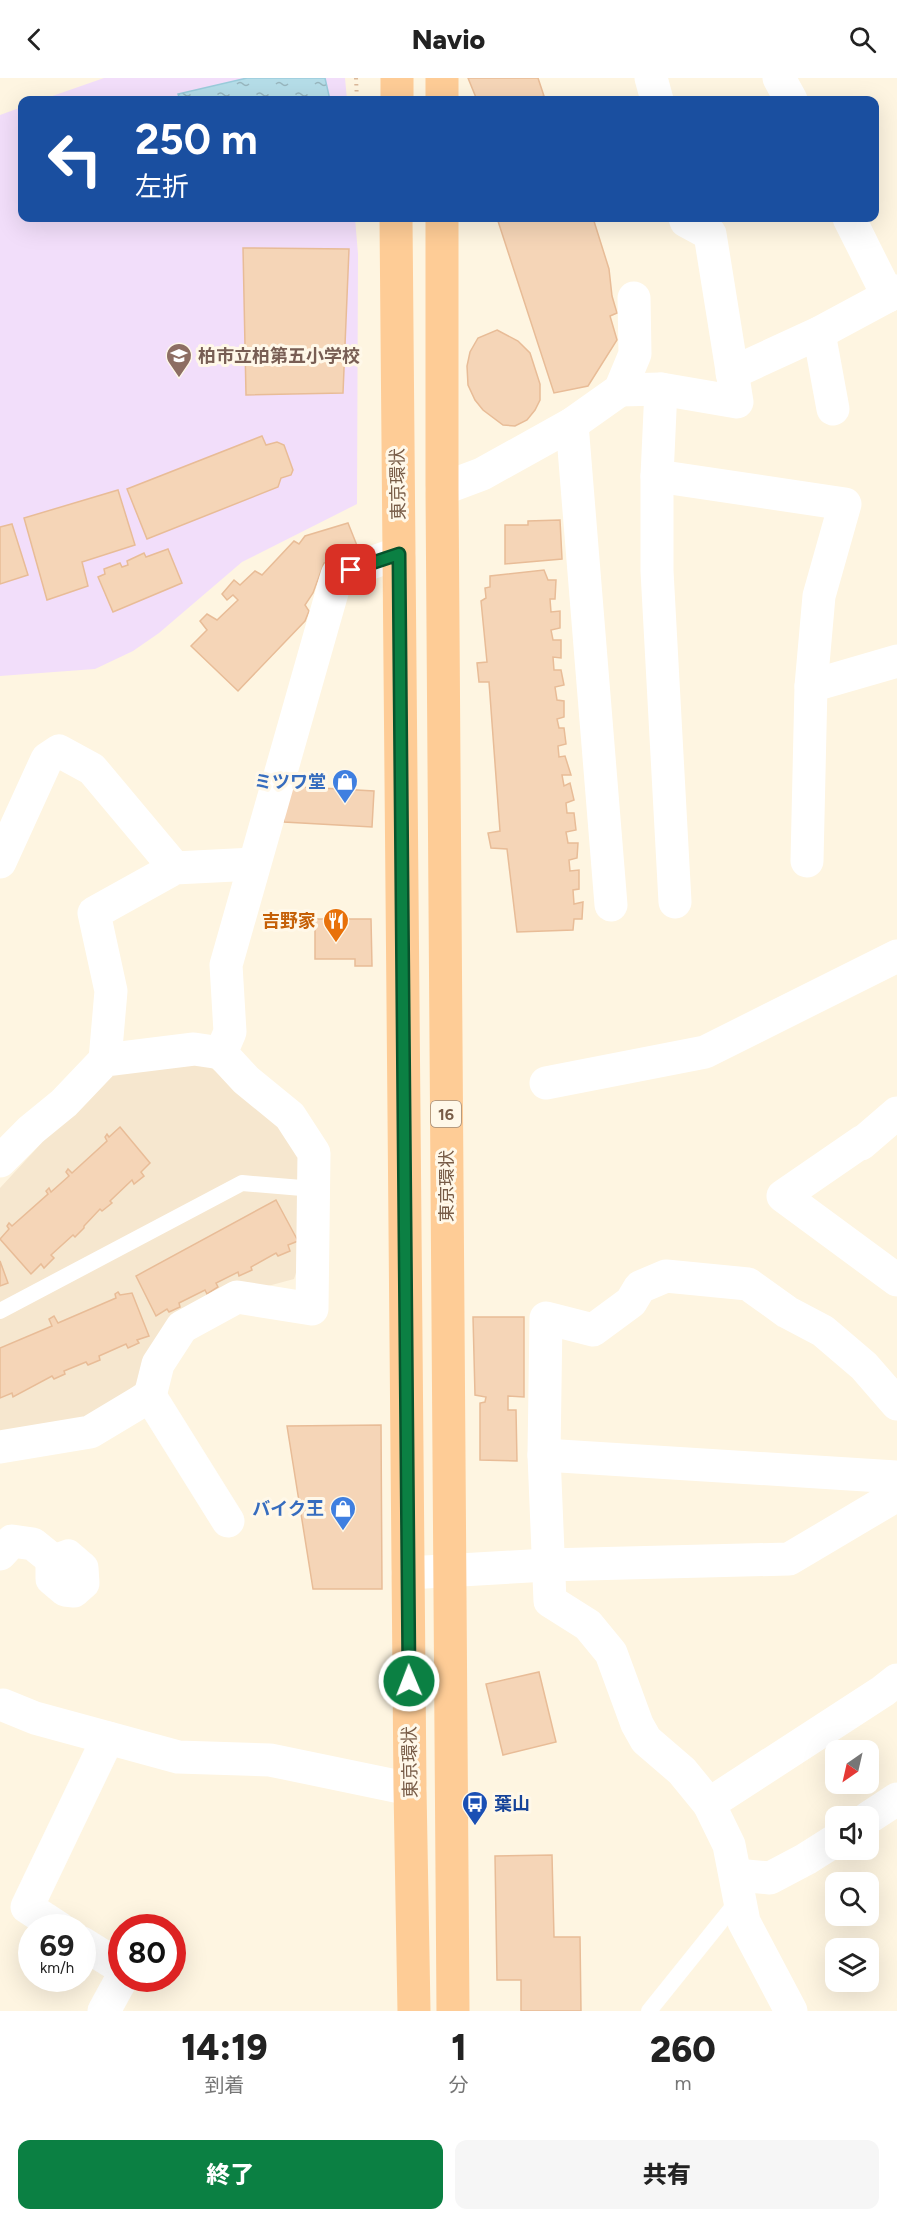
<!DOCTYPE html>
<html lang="ja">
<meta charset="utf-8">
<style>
body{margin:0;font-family:Figtree,"Noto Sans JP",sans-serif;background:#f6f6f6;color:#222;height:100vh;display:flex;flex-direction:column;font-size:22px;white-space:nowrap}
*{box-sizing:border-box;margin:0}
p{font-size:20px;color:#767676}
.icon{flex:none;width:33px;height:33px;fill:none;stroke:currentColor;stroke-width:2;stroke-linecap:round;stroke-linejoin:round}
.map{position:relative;height:1933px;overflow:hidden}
.drawer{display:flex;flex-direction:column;background:#fff;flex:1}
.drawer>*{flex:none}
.guide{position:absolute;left:18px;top:18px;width:861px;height:126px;border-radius:12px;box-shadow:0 6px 24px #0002;background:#1a4fa0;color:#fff;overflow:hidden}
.needle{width:39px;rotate:214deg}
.fabs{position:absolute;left:825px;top:1662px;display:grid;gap:12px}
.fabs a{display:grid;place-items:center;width:54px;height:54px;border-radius:12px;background:#fff;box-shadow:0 6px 24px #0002;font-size:30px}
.speed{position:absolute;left:18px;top:1836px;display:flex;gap:12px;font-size:30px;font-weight:700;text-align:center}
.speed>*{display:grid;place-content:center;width:78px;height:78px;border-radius:50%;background:#fff;box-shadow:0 6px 24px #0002;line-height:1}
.speed small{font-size:15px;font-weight:400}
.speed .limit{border:9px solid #d22;background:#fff;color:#111}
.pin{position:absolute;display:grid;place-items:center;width:51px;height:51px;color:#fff;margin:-26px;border-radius:12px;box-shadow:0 3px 9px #0006}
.me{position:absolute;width:66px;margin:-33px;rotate:359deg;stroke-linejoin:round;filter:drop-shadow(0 0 4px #0008)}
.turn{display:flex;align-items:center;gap:21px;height:126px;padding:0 18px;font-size:27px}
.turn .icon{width:78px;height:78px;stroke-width:2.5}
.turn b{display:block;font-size:42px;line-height:51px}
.eta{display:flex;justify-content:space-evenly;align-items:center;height:102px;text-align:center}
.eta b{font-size:36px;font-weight:800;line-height:42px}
.cta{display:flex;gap:12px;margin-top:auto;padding:12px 18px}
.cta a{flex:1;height:69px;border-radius:12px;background:#0b8043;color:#fff;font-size:24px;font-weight:800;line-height:69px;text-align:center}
.cta a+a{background:#f6f6f6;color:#222}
header{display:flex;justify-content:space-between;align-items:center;height:78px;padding:0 18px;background:#fff;font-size:27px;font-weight:800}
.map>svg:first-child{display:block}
</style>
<header><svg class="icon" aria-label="back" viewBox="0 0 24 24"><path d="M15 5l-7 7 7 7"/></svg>Navio<svg class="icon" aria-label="search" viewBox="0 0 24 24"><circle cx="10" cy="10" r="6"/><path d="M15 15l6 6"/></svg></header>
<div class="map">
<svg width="897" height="1933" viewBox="0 0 897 1933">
<defs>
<pattern id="water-ripples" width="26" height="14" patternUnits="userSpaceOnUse" patternTransform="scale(1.5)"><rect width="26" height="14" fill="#b5dde8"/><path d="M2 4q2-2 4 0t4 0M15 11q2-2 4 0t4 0" fill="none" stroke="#98b6be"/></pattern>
</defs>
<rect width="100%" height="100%" fill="#fef5e1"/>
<polygon fill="#f6e7cf" points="204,984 273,1039 305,1084 303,1173 294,1201 213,1223 142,1302 85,1345 0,1354 0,1110 109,992"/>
<g fill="#f2defa">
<polygon points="104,0 345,0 347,22 41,22"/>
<polygon points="22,29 22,140 355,140 358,176 357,426 242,484 159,555 133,573 95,591 0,598 0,37"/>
</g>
<polygon fill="url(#water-ripples)" stroke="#9accdb" stroke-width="1.5" points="247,0 325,0 330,22 180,22 178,16"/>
<g fill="#f5d5b7" stroke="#e8bc97" stroke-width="1.5">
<polygon points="468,0 538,0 544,18 532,22 477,22"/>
<polygon points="497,140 593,140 609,191 612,218 617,235 610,238 617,262 588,308 554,315"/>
<polygon points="243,170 349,171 343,315 246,317"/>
<polygon points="497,252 518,263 530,275 540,306 540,322 535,332 527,342 515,348 503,347 483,332 475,322 468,307 467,288 470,274 478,260"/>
<polygon points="262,358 266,367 277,364 284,367 293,392 291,397 281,400 278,409 147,461 127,411"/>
<polygon points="118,412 135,467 82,484 88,508 47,522 24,440"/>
<polygon points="560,442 562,481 505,486 505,447 528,447 528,443"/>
<polygon points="348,445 358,470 324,485 313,515 305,527 309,533 305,543 238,613 191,568 207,552 200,543 207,536 217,542 238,522 233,517 227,522 222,516 234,502 240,507 255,493 262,497 294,463 299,466 305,458"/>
<polygon points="12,446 28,497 0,506 0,449"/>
<polygon points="168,471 182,505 113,534 98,499 105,496 104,491 120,485 122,489 128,487 127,483 144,475 146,479"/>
<polygon points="544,492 548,502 556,502 555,521 550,521 551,534 560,533 560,550 551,552 553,562 561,562 561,580 553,579 554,592 561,592 564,607 555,609 557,622 564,623 564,639 557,641 559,650 564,650 566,666 558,668 559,679 565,678 571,697 562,697 564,708 570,705 574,722 566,725 567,735 574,735 576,752 566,754 568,765 578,765 577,780 569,782 570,793 579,792 579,811 573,812 574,826 583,824 582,841 574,841 573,852 517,854 507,771 491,770 488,755 500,753 489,604 479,604 477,585 487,584 481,523 486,520 485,510 490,509 490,498"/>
<polygon points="286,708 374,713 372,749 284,744"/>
<polygon points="315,841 371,841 372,888 355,888 355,881 315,881"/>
<polygon points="120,1049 150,1085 141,1094 144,1098 134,1106 132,1102 110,1123 112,1125 102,1133 100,1131 84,1148 84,1150 75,1159 73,1157 51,1177 54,1180 44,1190 41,1186 31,1196 0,1161 9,1151 7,1148 9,1145 12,1148 48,1116 46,1113 49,1110 51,1114 69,1098 66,1094 68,1091 72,1095 107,1063 105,1059 107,1056 109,1059"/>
<polygon points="276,1122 298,1163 288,1167 290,1173 278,1178 276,1175 251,1189 252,1192 239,1198 238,1194 216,1205 218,1209 207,1216 205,1212 179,1225 180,1229 169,1234 167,1231 156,1238 136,1198"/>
<polygon points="0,1183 8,1205 0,1208"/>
<polygon points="118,1214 120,1217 132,1215 149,1258 137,1262 139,1265 128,1270 126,1266 99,1278 100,1282 88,1287 86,1284 64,1293 65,1296 54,1301 52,1298 13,1319 12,1315 0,1320 0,1270 52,1248 49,1241 54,1238 58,1245 116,1220 115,1216"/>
<polygon points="473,1239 524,1239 524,1319 508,1318 508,1332 516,1332 517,1383 480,1382 480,1325 485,1324 486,1319 475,1317"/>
<polygon points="381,1347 382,1511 313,1511 287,1348"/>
<polygon points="539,1594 556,1664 503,1677 486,1606"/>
<polygon points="552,1777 554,1859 580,1859 581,1933 521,1933 521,1902 497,1902 495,1778"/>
</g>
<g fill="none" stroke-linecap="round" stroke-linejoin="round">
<polyline stroke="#dab89a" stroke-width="4" stroke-dasharray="1.5 4.5" stroke-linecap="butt" points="356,0 357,22"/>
<g stroke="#fff" stroke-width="16">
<polyline points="0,1233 242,1105 314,1111"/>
<polyline points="649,1933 739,1821"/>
</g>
<g stroke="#fff" stroke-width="33">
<polyline points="651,0 657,22"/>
<polyline points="779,0 791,22"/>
<polyline points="849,140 888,218"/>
<polyline points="819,255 833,331"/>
<polyline points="732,295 819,255 897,213"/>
<polyline points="661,311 657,398 657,493 675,824"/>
<polyline points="620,312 661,311 737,324 710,156 686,143 685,140"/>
<polyline points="572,346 611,827"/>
<polyline points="657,398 845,426 819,518 811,608 807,783"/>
<polyline points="442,411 482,396 572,346 620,312 635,276 634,220"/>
<polyline points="811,608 897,583"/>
<polyline points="0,784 47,681 59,673 92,691 175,790"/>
<polyline points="221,975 230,954 226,887 337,497 399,475"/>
<polyline points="105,982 111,913 94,835 175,790 254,786"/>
<polyline points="546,1005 705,974 897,878"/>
<polyline points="897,1035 861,1066 863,1063 783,1118 897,1202"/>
<polyline points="0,1083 31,1052 64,1025 105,982 194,971 221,975 246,1002 290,1038 314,1075 312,1231 237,1219 182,1249 158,1286 150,1318 90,1354 0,1369"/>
<polyline points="150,1318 228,1443"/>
<polyline points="544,1377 897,1399"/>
<polyline points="0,1476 12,1463 33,1466 54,1483"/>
<polygon points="68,1478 82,1490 83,1505 74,1513 65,1512 52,1501 52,1489 54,1483"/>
<polyline points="408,1495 547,1487 789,1481 897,1417"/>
<polyline points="3,1627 35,1640 178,1679 270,1682 410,1711"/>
<polyline points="709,1726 883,1613 897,1602"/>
<polyline points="868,1740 897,1721"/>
<polyline points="736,1797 770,1800 806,1781 836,1762"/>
<polyline points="59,1850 27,1829 108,1660"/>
<polyline points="82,1865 122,1890"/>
<polyline points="104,1933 122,1900"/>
<polyline points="791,1933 744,1844 729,1767 709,1726 682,1693 646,1662 637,1646 611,1575 588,1547 550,1523 544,1377 546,1240 593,1252 631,1224 640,1209 666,1198 748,1206 787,1234 823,1253 864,1288 897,1326"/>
</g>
<g stroke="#fecc96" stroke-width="33">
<polyline points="397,22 397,0"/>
<polyline points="442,22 442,0"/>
<polyline points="396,140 410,1711 414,1933"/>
<polyline points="442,140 442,411 453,1933"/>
</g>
</g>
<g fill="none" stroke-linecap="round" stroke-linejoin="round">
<defs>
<polyline id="route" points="351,492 399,476 409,1603"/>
</defs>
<use href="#route" stroke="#07532c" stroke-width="15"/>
<use href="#route" stroke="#0b8043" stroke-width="10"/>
</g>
<defs>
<symbol id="school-pin" viewBox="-11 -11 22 30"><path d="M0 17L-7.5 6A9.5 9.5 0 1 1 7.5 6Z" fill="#8d6e63" stroke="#fff8e9"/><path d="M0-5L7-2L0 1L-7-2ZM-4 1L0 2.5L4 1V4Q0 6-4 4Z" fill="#fff"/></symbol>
<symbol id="shop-pin" viewBox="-11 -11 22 30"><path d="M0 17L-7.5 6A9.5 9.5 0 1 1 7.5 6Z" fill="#3f7fe0" stroke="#fff8e9"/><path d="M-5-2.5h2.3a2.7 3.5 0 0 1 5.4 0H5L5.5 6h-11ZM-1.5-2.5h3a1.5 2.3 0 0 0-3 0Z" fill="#fff"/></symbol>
<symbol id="restaurant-pin" viewBox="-11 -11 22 30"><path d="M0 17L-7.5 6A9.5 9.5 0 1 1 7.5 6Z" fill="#e8710a" stroke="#fff8e9"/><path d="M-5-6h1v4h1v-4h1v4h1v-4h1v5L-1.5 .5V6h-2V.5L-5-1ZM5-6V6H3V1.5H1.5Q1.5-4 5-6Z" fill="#fff"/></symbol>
<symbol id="bus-pin" viewBox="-11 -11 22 30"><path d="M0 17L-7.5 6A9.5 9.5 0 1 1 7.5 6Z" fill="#1a4fb4" stroke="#fff8e9"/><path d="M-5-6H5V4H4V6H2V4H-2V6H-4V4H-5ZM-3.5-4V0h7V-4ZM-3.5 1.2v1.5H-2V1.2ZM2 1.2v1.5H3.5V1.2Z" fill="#fff"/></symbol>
</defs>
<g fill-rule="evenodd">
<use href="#school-pin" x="164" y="263" width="30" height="40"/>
<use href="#shop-pin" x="330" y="689" width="30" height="40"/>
<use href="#restaurant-pin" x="321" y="828" width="30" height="40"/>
<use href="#shop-pin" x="328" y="1416" width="30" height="40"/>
<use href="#bus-pin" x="460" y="1711" width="30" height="40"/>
</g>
<g text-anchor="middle" stroke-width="6" stroke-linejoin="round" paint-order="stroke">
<rect fill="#fff8e9" stroke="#a08a77" stroke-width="1.5" x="431" y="1023" width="30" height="26" rx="4.5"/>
<g font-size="16" font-weight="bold" fill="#775b46">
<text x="446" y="1042">16</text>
</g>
<g font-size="18" font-weight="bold" fill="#785e54" stroke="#fff8e9" text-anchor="start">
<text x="198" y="284">柏市立柏第五小学校</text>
</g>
<g font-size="18" fill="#775b46" stroke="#fff8e9">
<text transform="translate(398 406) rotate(-91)" y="6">東京環状</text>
<text transform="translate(447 1108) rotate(-90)" y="6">東京環状</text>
<text transform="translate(410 1684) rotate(-91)" y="6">東京環状</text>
</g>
<g font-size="18" font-weight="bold" fill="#366cbe" stroke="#fff8e9" text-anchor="end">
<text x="326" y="710">ミツワ堂</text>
<text x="324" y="1437">バイク王</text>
</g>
<g font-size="18" font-weight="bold" fill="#c56008" stroke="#fff8e9" text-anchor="end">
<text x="316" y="849">吉野家</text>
</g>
<g font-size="18" font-weight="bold" fill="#164399" stroke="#fff8e9" text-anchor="start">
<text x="494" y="1732">葉山</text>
</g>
</g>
</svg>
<div class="fabs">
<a><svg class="needle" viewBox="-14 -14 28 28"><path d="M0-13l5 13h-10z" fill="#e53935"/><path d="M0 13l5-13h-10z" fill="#767676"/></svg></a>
<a><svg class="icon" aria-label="sound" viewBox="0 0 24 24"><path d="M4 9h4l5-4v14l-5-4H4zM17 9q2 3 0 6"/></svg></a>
<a><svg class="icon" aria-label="search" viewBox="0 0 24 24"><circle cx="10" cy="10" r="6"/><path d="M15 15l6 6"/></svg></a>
<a><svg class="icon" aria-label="layers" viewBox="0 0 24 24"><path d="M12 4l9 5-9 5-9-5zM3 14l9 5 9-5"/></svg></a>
</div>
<div class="speed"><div>69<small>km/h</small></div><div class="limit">80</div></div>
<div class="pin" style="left:351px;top:492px;background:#d93025"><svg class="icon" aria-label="arrive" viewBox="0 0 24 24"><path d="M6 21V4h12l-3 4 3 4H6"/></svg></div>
<svg class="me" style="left:409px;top:1603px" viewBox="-20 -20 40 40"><circle r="17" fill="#0b8043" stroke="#fff" stroke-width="3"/><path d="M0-11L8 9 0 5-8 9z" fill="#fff"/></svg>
<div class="guide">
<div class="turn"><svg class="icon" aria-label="left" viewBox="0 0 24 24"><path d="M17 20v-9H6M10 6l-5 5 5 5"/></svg><div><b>250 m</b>左折</div></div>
</div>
</div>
<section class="drawer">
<div class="eta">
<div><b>14:19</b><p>到着</p></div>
<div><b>1</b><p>分</p></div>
<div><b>260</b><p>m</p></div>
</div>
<div class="cta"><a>終了</a><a>共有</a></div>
</section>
